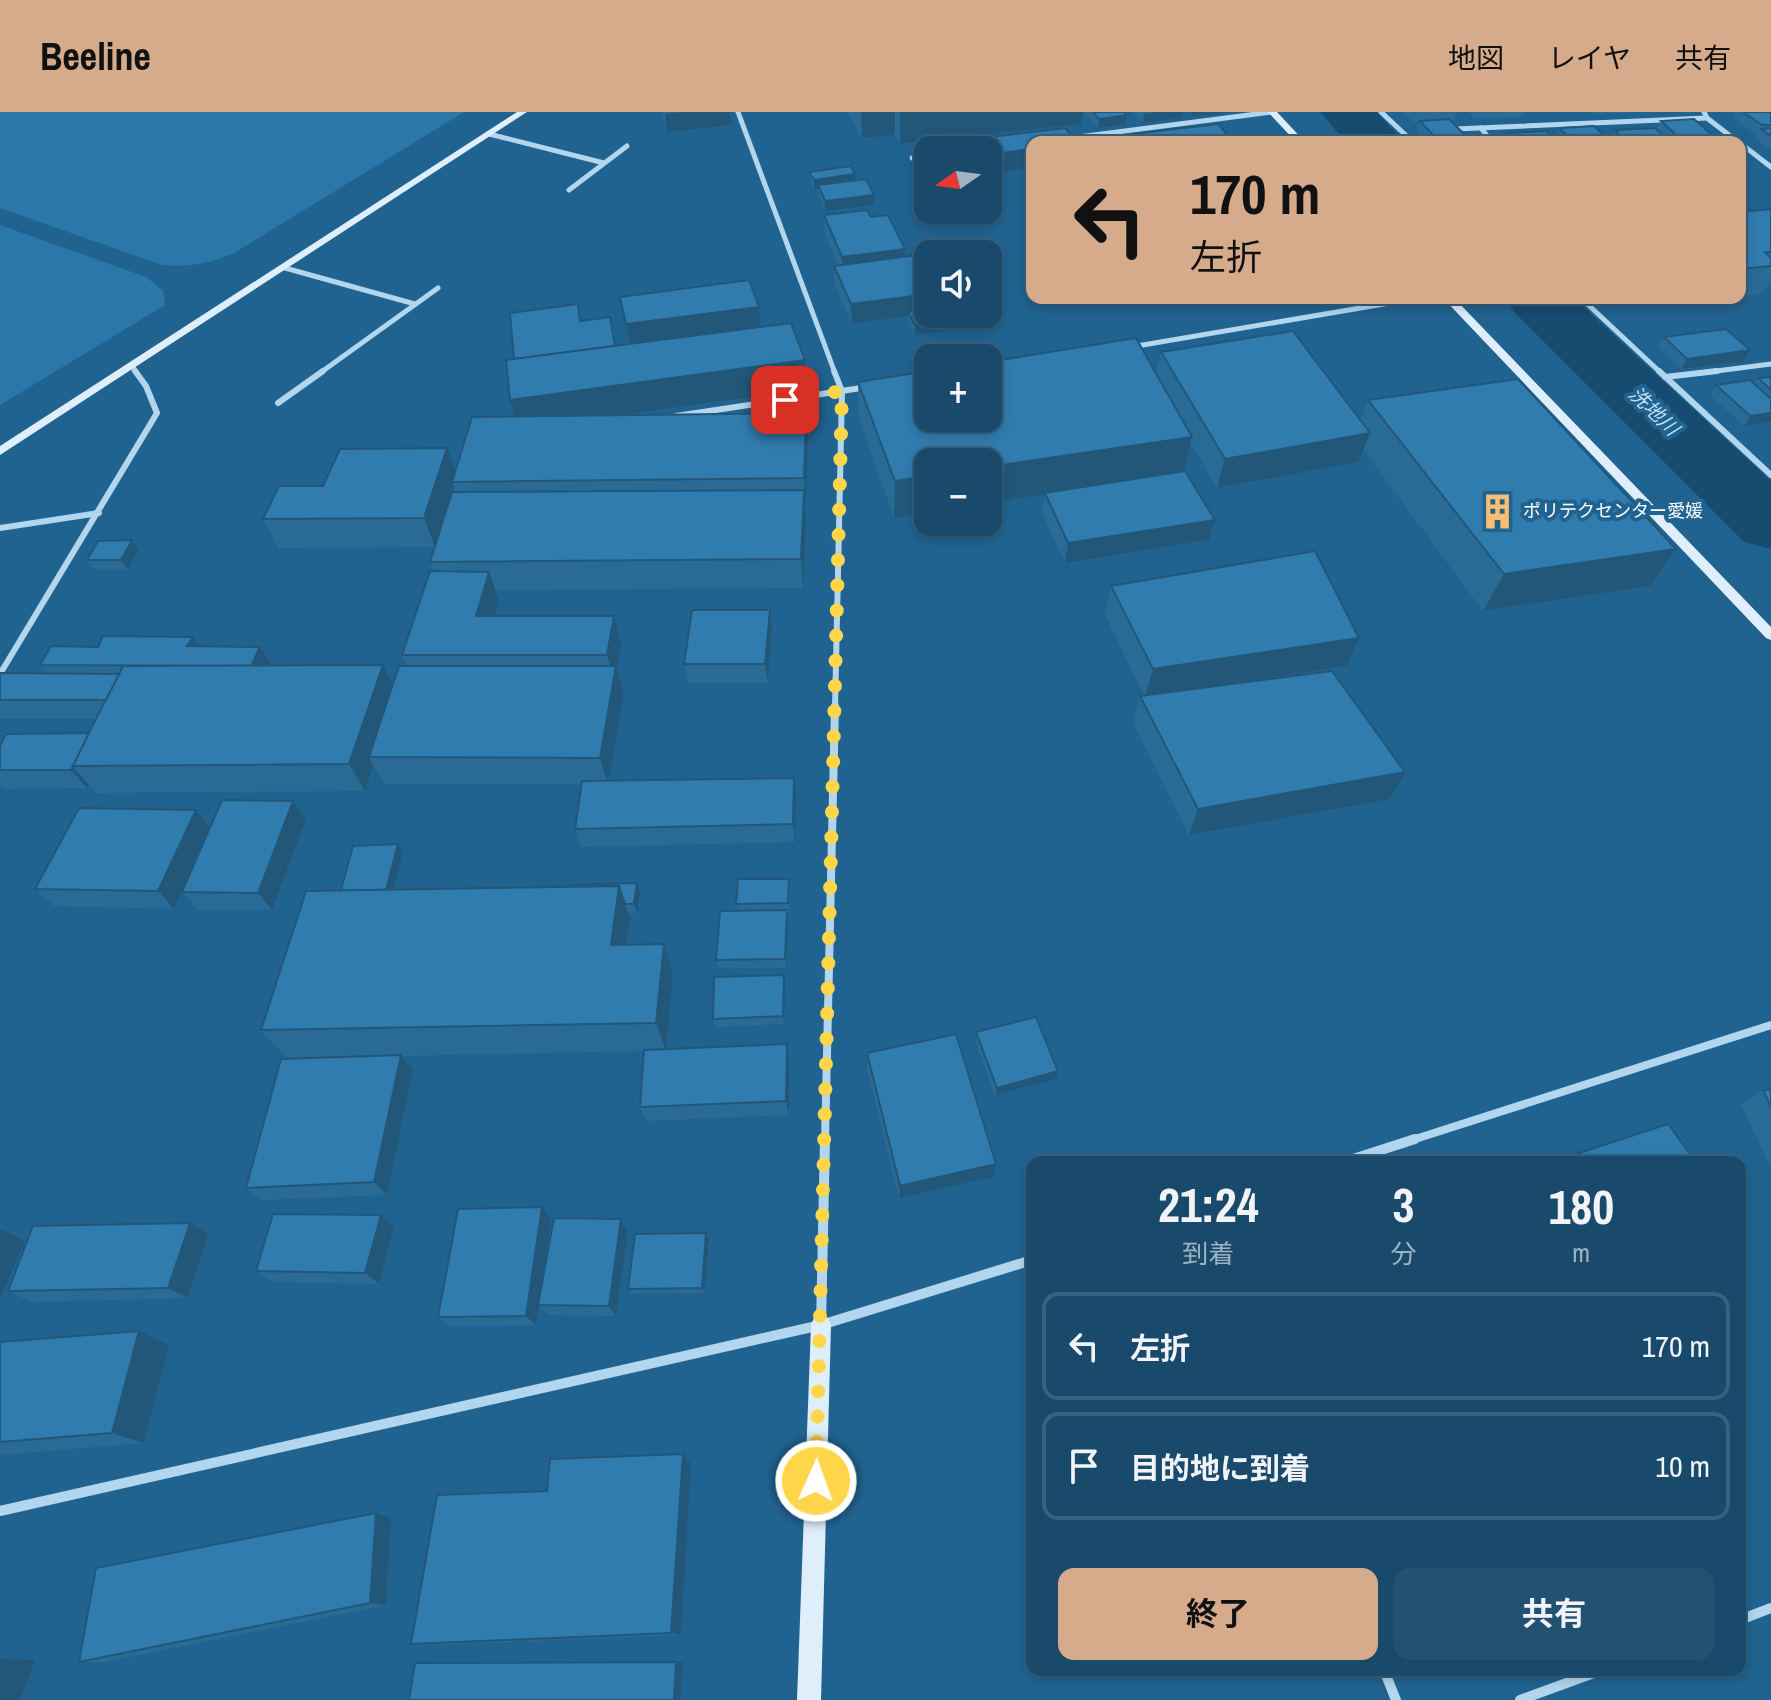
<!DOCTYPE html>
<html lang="ja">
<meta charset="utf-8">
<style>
body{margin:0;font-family:"Archivo Narrow","Noto Sans JP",sans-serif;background:#225172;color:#f1f3f6;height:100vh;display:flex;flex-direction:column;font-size:30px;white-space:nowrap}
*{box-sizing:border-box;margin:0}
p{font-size:26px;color:#9fb3c2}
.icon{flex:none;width:44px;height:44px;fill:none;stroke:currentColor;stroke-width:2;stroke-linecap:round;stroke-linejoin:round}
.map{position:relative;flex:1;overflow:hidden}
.details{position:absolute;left:1026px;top:1044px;width:720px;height:520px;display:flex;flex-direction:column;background:#194a6c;border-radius:16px;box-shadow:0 4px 12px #0003,0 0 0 2px #37627f}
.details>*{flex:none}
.hud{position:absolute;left:1026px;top:24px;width:720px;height:168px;border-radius:16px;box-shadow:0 4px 12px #0003,0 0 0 2px #37627f;background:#d6ab8b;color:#111;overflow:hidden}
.needle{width:52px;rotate:256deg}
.fabs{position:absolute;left:914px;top:24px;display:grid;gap:16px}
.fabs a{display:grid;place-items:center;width:88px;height:88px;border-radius:16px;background:#194a6c;box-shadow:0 4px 12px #0003,0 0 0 2px #37627f;font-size:40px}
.pin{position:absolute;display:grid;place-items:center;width:68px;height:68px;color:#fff;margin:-34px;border-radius:16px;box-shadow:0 4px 12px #0006}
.me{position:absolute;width:88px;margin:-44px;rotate:2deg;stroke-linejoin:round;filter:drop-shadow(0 0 6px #0008)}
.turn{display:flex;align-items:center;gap:28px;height:168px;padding:0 32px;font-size:36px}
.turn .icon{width:104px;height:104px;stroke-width:2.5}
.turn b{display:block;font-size:56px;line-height:68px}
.eta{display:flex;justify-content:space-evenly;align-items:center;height:136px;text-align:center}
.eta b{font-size:48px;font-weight:700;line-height:56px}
.button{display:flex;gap:16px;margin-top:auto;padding:16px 32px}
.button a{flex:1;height:92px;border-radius:16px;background:#d6ab8b;color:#111;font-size:32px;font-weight:700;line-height:92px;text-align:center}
.button a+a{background:#225172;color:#f1f3f6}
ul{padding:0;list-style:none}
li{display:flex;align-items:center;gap:24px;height:108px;margin:0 16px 12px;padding:0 16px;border:4px solid #37627f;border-radius:16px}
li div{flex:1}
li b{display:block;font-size:30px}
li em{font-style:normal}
header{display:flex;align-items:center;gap:48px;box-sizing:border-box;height:112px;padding:0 40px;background:#d6ab8b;color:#111}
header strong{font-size:38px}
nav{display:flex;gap:44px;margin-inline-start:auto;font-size:28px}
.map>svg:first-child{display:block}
</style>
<header>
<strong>Beeline</strong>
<nav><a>地図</a><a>レイヤ</a><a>共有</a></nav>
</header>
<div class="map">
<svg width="1771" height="1588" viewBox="0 0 1771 1588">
<rect width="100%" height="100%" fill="#216390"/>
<g fill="#2b77a9">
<path d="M0,0H464L234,141C209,152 190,155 162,153L0,96Z"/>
<polygon points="0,113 146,165 163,179 165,193 0,293"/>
</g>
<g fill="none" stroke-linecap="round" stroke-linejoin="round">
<g fill="#174b70" fill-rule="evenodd">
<polygon points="1320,0 1377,0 1404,30 1346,30"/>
<polygon points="1505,186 1574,186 1771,369 1771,437 1744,430 1514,200"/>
</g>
<g stroke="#b2d6ed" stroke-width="5">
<polyline points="738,0 835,261"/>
<polyline points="1381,0 1413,30"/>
<polyline points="1704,0 1707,6 1738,30"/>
<polyline points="1481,16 1492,30"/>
<polyline points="1455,17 1707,6"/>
<polyline points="489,22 604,51"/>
<polyline points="1063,27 1272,0"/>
<polyline points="1740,31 1771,55"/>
<polyline points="976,38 999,35"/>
<polyline points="912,46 928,44"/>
<polyline points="569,78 627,34"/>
<polyline points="285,156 415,192"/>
<polyline points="1581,186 1661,261"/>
<polyline points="1131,235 1419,186"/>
<polyline points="132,254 137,261"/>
<polyline points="320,261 438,176"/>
<polyline points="1701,261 1771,252"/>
</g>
<g stroke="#b2d6ed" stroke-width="6">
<polyline points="834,259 842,279 835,596"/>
<polyline points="1659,259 1771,363"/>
<polyline points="1665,265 1717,259"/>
<polyline points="278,291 323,259"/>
<polyline points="676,304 868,275"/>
<polyline points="0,416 99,401"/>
<polyline points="0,562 157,301 146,274 135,259"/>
</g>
<g stroke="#b2d6ed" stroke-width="8">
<polyline points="825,1029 835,594"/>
<polyline points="1409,1029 1771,913"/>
</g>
<g stroke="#b2d6ed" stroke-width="10">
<polyline points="1344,1050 1415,1027"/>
<polyline points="821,1213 825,1027"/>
<polyline points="0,1399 821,1213 1032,1148"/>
<polyline points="1740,1508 1771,1496"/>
<polyline points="1384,1558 1396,1588"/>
<polyline points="1520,1588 1602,1558"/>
</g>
<g fill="#deeefa" fill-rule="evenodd">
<polygon points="517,0 527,0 0,343 0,334"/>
<polygon points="1268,0 1277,0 1305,30 1296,30"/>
<polygon points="1443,186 1454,186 1771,515 1771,528 1766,526"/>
<polygon points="821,1203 828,1206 831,1213 821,1588 797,1588 811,1213 814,1206"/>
</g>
</g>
<g fill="#2a6b96">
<polygon points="661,0 730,0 732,13 667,20"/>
<polygon points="848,0 1083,0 1081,12 900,32 895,23 862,26"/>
<polygon points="1084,0 1124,0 1125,13 1098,16"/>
<polygon points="1133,0 1182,0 1181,6 1143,11"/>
<polygon points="1404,0 1456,0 1453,8 1450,9 1466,24 1464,29 1497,30 1427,30 1416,19 1419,10 1413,10"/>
<polygon points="1469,0 1524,0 1522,5 1475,7"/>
<polygon points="1592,0 1640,0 1593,2"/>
<polygon points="1736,0 1771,0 1771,38 1755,27 1758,23 1733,6"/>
<polygon points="1661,9 1720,30 1613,30 1611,28 1615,18 1656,18"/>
<polygon points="1559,16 1611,30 1560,30 1555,26"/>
<polygon points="1509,21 1557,30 1505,30"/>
<polygon points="1123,23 1230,26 1256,30 1121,30"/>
<polygon points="991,25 1032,30 1032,55 1001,60 989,44"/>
<polygon points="809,60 855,69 874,83 874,93 825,99 818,83 818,77 814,78 810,69"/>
<polygon points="1771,97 1771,168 1762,182 1740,184 1740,100"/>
<polygon points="824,103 871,105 905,145 922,190 921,198 957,217 915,223 908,210 908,204 852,212 835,174 834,154 838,153 825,122"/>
<polygon points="620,185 759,195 761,215 805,248 807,277 614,303 806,301 808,330 803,476 495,478 499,488 494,504 621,532 617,556 624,582 609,669 796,684 795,730 582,735 575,717 581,672 384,672 373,654 365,679 96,681 89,673 87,676 5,677 0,672 0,634 89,621 96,607 0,607 0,561 47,561 40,553 199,534 260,535 272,554 383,553 393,573 407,554 402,543 434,459 430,450 435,435 279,436 263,407 323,374 455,358 515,304 514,247 578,192 581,209 616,234 630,232"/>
<polygon points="1667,186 1711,186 1670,189"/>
<polygon points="1664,225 1750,238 1744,249 1681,257 1658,235"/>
<polygon points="1161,240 1360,309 1368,288 1676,437 1650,474 1483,499 1363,337 1358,350 1217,376 1191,331 1184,359 1215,408 1209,428 1065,451 1042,401 1045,383 988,391 988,350 894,406 859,306 858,270 1156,262"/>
<polygon points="1771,265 1771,310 1744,314 1710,283 1716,273 1754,272 1758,266"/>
<polygon points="138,438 128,458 95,458 87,448"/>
<polygon points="1111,474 1346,554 1237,571 1390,687 1189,723 1133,611 1140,584 1144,583 1105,503"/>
<polygon points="770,498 772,518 768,571 688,571 684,552"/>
<polygon points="306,707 272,798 198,798 182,780 197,745 174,797 54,794 35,777 210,716"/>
<polygon points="403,741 394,778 640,780 637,801 628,801 630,806 626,832 673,862 666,937 787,932 789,947 789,1003 646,1009 640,995 644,939 402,944 413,958 387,1083 262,1088 246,1076 343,945 288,946 261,918 341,778"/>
<polygon points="789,767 790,776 789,800 787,800 788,807 786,856 718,856 716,848 738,799 736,792"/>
<polygon points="785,871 784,912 715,915 713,907"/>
<polygon points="976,920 1056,967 995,983 975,928"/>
<polygon points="867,941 996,1052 993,1065 899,1086 867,956"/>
<polygon points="1763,978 1771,978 1771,1057 1741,992"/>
<polygon points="542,1095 551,1107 540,1185 621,1107 628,1119 616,1204 548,1203 539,1194 536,1213 450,1215 438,1205"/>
<polygon points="394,1115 379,1172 273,1170 256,1159"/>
<polygon points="706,1121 709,1127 705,1181 631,1182 628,1177"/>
<polygon points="208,1122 188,1186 32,1190 8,1179"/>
<polygon points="0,1230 169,1233 144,1331 0,1343"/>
<polygon points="683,1342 691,1352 681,1523 433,1533 411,1532 547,1379"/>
<polygon points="376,1401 391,1406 386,1493 104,1550 79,1550"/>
</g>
<g fill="#22577a">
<polygon points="681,0 730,0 732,13 667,20 665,2"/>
<polygon points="861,0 895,0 895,23 862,26"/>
<polygon points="900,0 1083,0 1081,12 900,32"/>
<polygon points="1157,0 1182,0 1181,6 1143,11 1144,2"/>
<polygon points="1192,0 1230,0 1191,5"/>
<polygon points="1127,3 1125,13 1098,16 1099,7"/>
<polygon points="1032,37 1032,55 1001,60 1002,41"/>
<polygon points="855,62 855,72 818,73 818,77 814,78 814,68"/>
<polygon points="874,83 874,93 825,99 825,89"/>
<polygon points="905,137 905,157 843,165 842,145"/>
<polygon points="928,170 928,189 922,190 921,203 908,200 908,204 852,212 851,192 916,171"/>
<polygon points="759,195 761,215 630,232 626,212"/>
<polygon points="958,207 957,217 915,223 915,213"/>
<polygon points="1750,238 1744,249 1681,257 1687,247"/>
<polygon points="805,248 807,277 519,317 510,288"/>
<polygon points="806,301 808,330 806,395 804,366"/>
<polygon points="1771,301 1771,310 1744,314 1750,304"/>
<polygon points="1370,321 1358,350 1217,376 1225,347"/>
<polygon points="1192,325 1183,362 988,391 988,355"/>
<polygon points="447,336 458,365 452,370 454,377 435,435 424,406"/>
<polygon points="928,364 928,400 894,406 895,369"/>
<polygon points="804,378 806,407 803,476 801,447"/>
<polygon points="1215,408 1209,428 1065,451 1068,431"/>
<polygon points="132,428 138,438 128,458 121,448"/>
<polygon points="1676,437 1650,474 1483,499 1504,462"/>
<polygon points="489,460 499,488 487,532 476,504"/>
<polygon points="770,498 772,518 768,571 765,552"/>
<polygon points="614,504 621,532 617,556 624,582 608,673 600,646 614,568 607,543"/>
<polygon points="193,525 206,544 187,534"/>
<polygon points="1359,526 1346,554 1145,585 1153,557"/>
<polygon points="260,535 272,554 251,555"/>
<polygon points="383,553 397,581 369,645 373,654 365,679 349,652"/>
<polygon points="72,654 89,673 87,676 71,658"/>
<polygon points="1405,660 1390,687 1189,723 1198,697"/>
<polygon points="794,666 796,684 795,730 793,712"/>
<polygon points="293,689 306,707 272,798 258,781"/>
<polygon points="196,698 210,717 174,797 158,779"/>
<polygon points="398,732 403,741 389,795 383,786"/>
<polygon points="637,771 640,780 637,801 634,792"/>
<polygon points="619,774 630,806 622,863 611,833"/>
<polygon points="787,798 788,807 786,856 785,847"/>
<polygon points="664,832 673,862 666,939 656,911"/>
<polygon points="784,863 785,871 784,912 783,904"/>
<polygon points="787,932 789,947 789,1003 786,989"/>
<polygon points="401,943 413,958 387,1083 374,1070"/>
<polygon points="1058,959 1056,967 995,983 997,976"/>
<polygon points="996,1052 993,1065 899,1086 900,1074"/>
<polygon points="542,1095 551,1107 536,1213 526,1204"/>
<polygon points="381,1103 394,1115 379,1172 365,1161"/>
<polygon points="621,1107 628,1119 616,1204 609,1194"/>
<polygon points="190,1111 208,1122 188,1186 168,1176"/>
<polygon points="1,1117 25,1129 0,1187 0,1120"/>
<polygon points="706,1121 709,1127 705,1181 702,1176"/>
<polygon points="139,1219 169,1233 144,1331 112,1321"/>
<polygon points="683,1342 691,1352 681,1523 671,1521"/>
<polygon points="376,1401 391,1406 386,1493 370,1491"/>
<polygon points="0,1547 35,1548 20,1588 0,1588"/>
<polygon points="676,1550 683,1550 680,1588 674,1588"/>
</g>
<g fill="#317cae" stroke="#22577a" stroke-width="2">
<polygon points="1093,0 1124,0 1127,3 1099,7"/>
<polygon points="1743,0 1771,0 1771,13 1762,13"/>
<polygon points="1449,7 1466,24 1436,26 1420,9"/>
<polygon points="1694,7 1720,30 1684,30 1661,9"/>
<polygon points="1218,12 1230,26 1250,23 1256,30 1129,30 1123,23"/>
<polygon points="1594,14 1611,30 1574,30 1559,16"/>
<polygon points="1065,16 1077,30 1032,30 1032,37 1002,41 991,25"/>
<polygon points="1655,16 1670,30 1627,30 1615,18"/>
<polygon points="1771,16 1771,24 1761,17"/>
<polygon points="1547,19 1557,30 1518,30 1509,21"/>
<polygon points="1494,28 1497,30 1449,30"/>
<polygon points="851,54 855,62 814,68 809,60"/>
<polygon points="866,67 874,83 825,89 818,73"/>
<polygon points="1771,97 1771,140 1765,140 1771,146 1771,154 1740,157 1740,100"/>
<polygon points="867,98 871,105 888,103 905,137 842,145 824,103"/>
<polygon points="925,142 928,149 928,170 916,171 922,183 851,192 834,154"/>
<polygon points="749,168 759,195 626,212 620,185"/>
<polygon points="578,192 580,209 610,205 615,234 514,247 510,201"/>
<polygon points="928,197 928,202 955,202 958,207 915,213 908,200"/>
<polygon points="791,211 805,248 510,288 506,248"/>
<polygon points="1726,217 1750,238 1687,247 1664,225"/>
<polygon points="1293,219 1370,321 1225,347 1161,240"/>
<polygon points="1136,226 1192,325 988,355 988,350 928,350 928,364 895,369 858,270 928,259 928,306 988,306 988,250"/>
<polygon points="1771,265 1771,278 1758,266"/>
<polygon points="1518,267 1676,437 1504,462 1368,288"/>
<polygon points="1750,268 1771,287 1771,301 1750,304 1716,273"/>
<polygon points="806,301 804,366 452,370 472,305"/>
<polygon points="447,336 424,406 263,407 279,374 323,374 340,337"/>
<polygon points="1185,359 1215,408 1068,431 1045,381"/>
<polygon points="804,378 801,447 430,450 452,380"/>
<polygon points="132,428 121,448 87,448 98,429"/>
<polygon points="1315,439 1359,526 1153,557 1111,474"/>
<polygon points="430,459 489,460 476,504 614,504 607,543 402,543"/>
<polygon points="692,498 770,498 765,552 684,552"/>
<polygon points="103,524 193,525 187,534 260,535 251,554 40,553 51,534 98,535"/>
<polygon points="383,553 349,652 72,654 123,554"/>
<polygon points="399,554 616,554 600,646 369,645"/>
<polygon points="1332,559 1405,660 1198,697 1140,584"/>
<polygon points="0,561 119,562 106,588 0,588"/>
<polygon points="89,621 71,658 0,658 0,634 6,622"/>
<polygon points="794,666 793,712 575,717 582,669"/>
<polygon points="222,688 293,689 258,781 182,780"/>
<polygon points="79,696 196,698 158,779 35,777"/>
<polygon points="398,732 386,778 341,778 353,734"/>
<polygon points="738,767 789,767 788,791 736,792"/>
<polygon points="637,771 634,792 625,792 619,774 571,775 572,773"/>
<polygon points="619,774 611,833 664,832 656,911 261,918 306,779"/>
<polygon points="787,798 785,847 716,848 720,799"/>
<polygon points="784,863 783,904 713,907 714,865"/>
<polygon points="1036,905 1058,959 997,976 976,920"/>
<polygon points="956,922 996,1052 900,1074 867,941"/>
<polygon points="787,932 786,989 640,995 644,938"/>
<polygon points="401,943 374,1070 246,1076 281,947"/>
<polygon points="1763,978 1771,978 1771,995"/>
<polygon points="1668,1012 1696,1050 1556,1050 1555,1049"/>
<polygon points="542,1095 526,1204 438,1205 458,1097"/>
<polygon points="273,1102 381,1103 365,1161 256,1159"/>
<polygon points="554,1106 621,1107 609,1194 538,1193"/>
<polygon points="190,1111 168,1176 8,1179 33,1114"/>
<polygon points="1740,1111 1747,1120 1740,1122"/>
<polygon points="706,1121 702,1176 628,1177 635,1122"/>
<polygon points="139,1219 112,1321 0,1330 0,1230"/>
<polygon points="683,1342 671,1521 411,1532 437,1383 547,1379 550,1347"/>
<polygon points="376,1401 370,1491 79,1550 96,1456"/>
<polygon points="676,1550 674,1588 409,1588 415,1551"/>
</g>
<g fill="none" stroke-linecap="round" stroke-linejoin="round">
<polyline stroke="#ffd54a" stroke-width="14" stroke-dasharray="0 25.2" points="785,288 842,279 816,1369"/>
</g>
<defs>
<symbol id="building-bare" viewBox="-9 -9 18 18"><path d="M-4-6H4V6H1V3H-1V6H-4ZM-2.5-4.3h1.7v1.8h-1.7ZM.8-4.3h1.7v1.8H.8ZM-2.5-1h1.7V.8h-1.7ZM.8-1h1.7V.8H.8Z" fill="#f9be74" stroke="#216390" stroke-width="2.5" paint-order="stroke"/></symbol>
</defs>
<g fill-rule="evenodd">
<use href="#building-bare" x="1472" y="374" width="51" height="51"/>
</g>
<g text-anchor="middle" stroke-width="8" stroke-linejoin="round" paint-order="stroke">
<g font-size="18" fill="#fff" stroke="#216390" text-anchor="start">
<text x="1523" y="405">ポリテクセンター愛媛</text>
</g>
<g font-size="20" font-style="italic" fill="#bedff3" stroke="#216390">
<text transform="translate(1654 299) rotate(44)" y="7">洗地川</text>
</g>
</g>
</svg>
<div class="fabs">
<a><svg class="needle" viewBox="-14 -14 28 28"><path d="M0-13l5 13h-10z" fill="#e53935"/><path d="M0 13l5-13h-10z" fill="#9fb3c2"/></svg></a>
<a><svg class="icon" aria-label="sound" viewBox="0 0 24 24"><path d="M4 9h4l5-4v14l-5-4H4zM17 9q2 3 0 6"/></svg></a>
<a>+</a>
<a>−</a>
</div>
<div class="pin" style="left:785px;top:288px;background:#d93025"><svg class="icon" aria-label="arrive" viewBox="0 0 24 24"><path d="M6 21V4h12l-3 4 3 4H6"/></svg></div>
<svg class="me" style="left:816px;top:1369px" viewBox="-20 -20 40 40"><circle r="17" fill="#ffd54a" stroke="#fff" stroke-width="3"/><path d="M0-11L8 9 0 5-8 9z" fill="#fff"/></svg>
<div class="hud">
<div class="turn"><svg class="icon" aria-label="left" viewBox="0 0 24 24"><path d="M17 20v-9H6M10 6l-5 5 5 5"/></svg><div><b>170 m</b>左折</div></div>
</div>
<section class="details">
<div class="eta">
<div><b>21:24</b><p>到着</p></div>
<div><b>3</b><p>分</p></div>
<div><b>180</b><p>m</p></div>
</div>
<ul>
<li><svg class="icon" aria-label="left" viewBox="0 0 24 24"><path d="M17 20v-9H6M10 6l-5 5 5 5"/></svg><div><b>左折</b></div><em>170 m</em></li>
<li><svg class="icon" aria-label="arrive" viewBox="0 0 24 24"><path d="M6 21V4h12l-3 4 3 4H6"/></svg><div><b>目的地に到着</b></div><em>10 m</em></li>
</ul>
<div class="button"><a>終了</a><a>共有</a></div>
</section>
</div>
